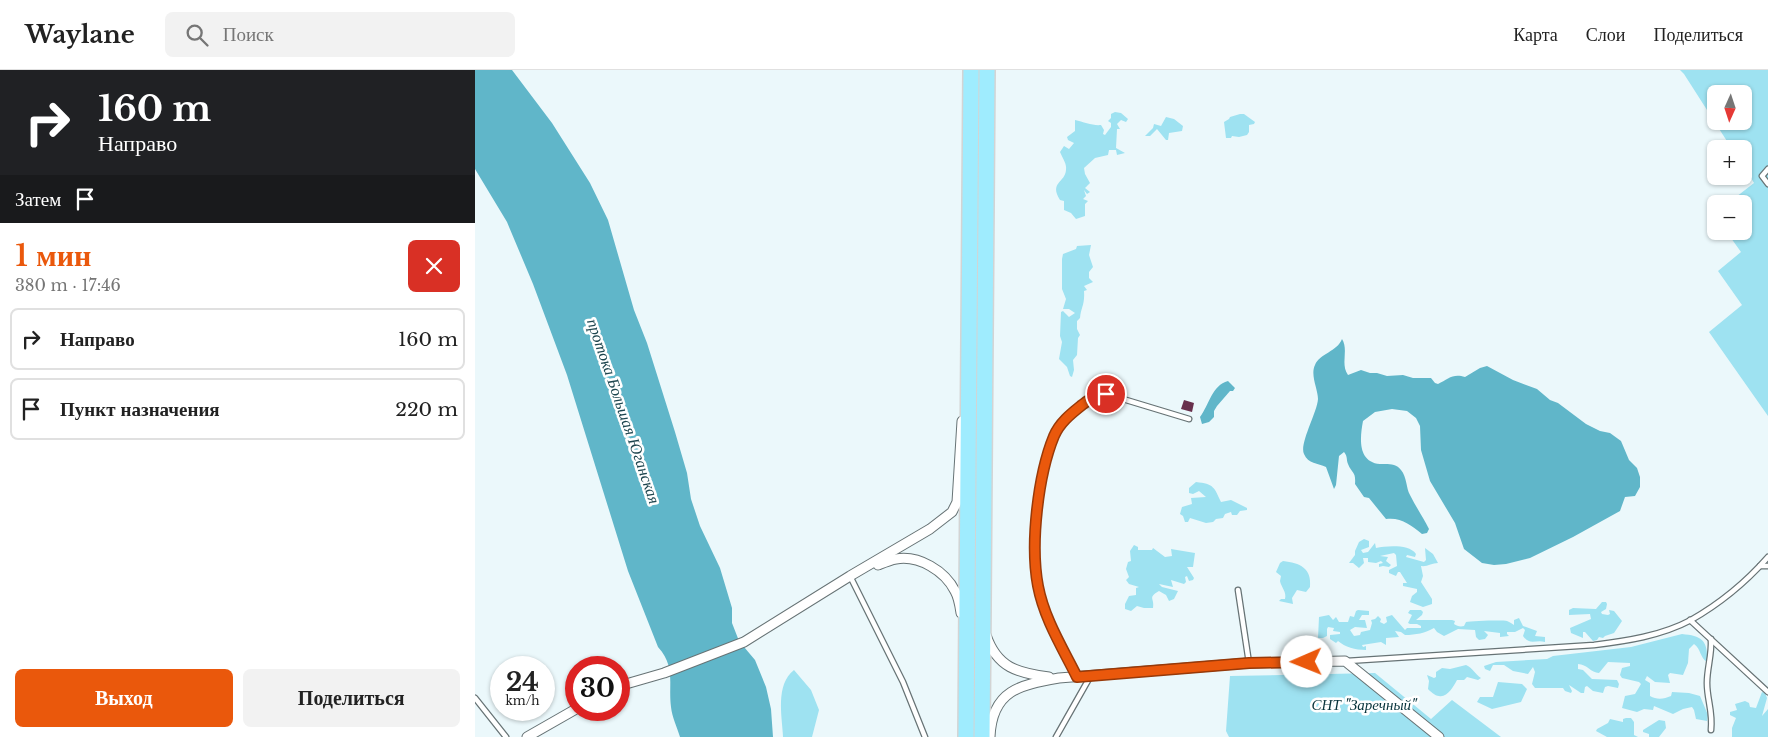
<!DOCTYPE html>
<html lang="ru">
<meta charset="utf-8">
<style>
body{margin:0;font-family:"Libre Baskerville",serif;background:#f2f2f2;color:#222;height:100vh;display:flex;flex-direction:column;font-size:19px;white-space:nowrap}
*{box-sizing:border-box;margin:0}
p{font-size:16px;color:#767676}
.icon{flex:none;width:28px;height:28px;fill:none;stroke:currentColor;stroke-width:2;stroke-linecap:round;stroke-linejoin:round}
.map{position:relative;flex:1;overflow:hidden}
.panel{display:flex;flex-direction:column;background:#fff;width:475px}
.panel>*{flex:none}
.hud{background:#202124;color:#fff;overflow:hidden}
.needle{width:32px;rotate:183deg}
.fabs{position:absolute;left:1232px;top:15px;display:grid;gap:10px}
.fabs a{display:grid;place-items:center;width:45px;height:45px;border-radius:8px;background:#fff;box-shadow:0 1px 4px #0004;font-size:25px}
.speed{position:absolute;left:15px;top:586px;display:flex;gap:10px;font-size:25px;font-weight:700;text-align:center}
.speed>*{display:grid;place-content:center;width:65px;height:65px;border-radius:50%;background:#fff;box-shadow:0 1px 4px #0004;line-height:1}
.speed small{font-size:12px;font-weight:400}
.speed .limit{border:8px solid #d22;background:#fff;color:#111}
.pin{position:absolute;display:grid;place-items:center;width:42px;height:42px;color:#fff;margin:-21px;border:2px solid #fff;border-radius:50%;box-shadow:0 1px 5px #0007}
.me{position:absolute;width:55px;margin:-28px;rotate:269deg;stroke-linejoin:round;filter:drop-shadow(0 0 4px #0008)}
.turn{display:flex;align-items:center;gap:18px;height:105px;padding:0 15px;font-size:22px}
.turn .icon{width:65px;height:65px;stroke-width:2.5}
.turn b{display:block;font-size:35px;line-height:42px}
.then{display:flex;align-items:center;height:48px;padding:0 15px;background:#0003;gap:10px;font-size:19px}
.round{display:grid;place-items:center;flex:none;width:52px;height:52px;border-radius:8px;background:#f2f2f2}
.head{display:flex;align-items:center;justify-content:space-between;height:85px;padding:0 15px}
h1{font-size:30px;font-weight:600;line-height:38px;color:#ea580c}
.action{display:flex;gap:10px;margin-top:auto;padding:10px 15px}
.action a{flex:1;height:58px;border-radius:8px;background:#ea580c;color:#fff;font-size:20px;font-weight:600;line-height:58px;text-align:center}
.action a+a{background:#f2f2f2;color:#222}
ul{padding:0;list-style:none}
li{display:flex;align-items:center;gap:15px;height:62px;margin:0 10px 8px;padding:0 5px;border:2px solid #e0e0e0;border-radius:8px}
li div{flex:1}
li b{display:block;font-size:19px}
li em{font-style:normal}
header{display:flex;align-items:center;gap:30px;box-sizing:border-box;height:70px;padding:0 25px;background:#fff;border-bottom:1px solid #e0e0e0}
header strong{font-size:24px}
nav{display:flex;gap:28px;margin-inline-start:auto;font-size:18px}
.search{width:350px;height:45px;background:#f2f2f2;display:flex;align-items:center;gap:12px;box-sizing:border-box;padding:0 18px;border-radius:8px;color:#767676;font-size:19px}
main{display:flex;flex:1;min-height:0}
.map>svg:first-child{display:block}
</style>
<header>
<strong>Waylane</strong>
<div class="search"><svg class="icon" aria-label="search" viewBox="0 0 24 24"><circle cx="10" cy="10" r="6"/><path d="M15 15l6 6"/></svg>Поиск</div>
<nav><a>Карта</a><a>Слои</a><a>Поделиться</a></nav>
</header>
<main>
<section class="panel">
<div class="hud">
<div class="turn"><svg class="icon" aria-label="right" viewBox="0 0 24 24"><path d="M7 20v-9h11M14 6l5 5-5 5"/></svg><div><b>160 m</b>Направо</div></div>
<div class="then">Затем<svg class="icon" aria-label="arrive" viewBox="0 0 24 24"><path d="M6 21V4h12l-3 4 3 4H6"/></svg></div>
</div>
<div class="head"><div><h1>1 мин</h1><p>380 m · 17:46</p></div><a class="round" style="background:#d93025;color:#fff"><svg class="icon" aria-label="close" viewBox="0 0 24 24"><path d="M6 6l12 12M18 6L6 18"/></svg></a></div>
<ul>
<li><svg class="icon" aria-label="right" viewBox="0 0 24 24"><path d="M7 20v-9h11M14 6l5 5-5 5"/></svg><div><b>Направо</b></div><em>160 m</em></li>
<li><svg class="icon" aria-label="arrive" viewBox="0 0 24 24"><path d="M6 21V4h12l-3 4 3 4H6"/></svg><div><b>Пункт назначения</b></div><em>220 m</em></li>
</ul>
<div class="action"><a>Выход</a><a>Поделиться</a></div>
</section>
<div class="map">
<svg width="1293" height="667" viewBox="0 0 1293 667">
<rect width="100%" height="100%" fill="#ebf8fb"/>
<g fill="#9ee2f1" fill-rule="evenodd">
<path d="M1205,0H1293V346L1234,262L1267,235L1243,201L1266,182L1251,161H1269V134H1252L1279,113L1269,96V79H1257L1209,4ZM1241,24H1269V51H1241Z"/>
<path d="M640,42L646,43L653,49L651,52L646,50L642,54L645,59H642L641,78L650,83L642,85L641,80H634L633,85L620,88L609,98L610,104L615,113L610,118L615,122L612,124L609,120L611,126L608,129L613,131L610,134V146L601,149L596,143L589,140V131L585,130C574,112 590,113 591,100C592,94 588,89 585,82L589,76L594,79L599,73L593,70L592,67L600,61V50C609,52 618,56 626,55L629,60L628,64L630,65L636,57V53L633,51L636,48V44Z"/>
<polygon points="765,44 769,44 780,52 779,54 774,55 774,62 772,65 764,67 757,66 756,68 751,68 749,52 754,49 755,47"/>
<polygon points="691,47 699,49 708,56 707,61 694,63 693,70 691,70 682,59 675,66 670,66 678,58 679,54 686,56"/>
<path d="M616,175L614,185L618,197L614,202V208L618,212L609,216L612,220L609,221C610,235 606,237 605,248L602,251V259L605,265L603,268L602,285L598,290L599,300L597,307L595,306L592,297L584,289L587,272L585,266L586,242L588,241L594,247L600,243L594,239H588L591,229L587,219V189L588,184L601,179L602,176Z"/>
<path d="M721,412C739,414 739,417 746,432L756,430L772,438V440L765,441L762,445H757L756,442L750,444L748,448L741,449L738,452L731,453L715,448L713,452H710L708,446L705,444L707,437L717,434L716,428L731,427L724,421L718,424L714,423V418Z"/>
<path d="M889,469L894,471V477L886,480L888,483L893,482L900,473L901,478C912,476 934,474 941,484L940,487L932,485L931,487L949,492L951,490L950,478L958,484L963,493C957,493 952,497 946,496L948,506L946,512L957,529V534L948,537L935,532L937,526L942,522V519L928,516V513H932L925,502H923L921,506L914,503V500L922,496L921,485L919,483L905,486L913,487L911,491L916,495L914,497L908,496L904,497V494L908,493L906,491L901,493L893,492V488H888L889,493L884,498L878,493H874L880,485V481L884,472Z"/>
<path d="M659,475L663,477V480H677L678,478L690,487L697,486L696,479L720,483L718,497H712L719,508L718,510L714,511L712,506L710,507L711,512L709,514L696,510L698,517L684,514L687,517L703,521L699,529L694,531L691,525L684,521C672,528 680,528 678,538H669L662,536L656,541L650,539V534L654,526L661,525V518L664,517L654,514L651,510L654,507L651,499L653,492L656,491L655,481Z"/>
<path d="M808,491C825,493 837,498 835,517L831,522L822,520L817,528L818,534L804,531L806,529H810C812,522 806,517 805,511L806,506L801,502L805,493Z"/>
<polygon points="1127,532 1131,532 1132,534 1131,539 1126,542 1127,544 1133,545 1135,544 1134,540 1139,541 1147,551 1139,563 1130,566 1128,568 1124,567 1122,570 1118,571 1110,562 1108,562 1108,568 1096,563 1095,558 1116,549 1115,544 1094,545 1094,540 1098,538 1121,539"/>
<path d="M883,540L894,541V545H887L884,550H890L892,558L880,557L875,560L879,566L885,565L886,562L895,560L897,553L896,550L900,549L903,546L906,549L905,552L909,554L912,552L911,547L917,545L930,560L932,558H946V556L942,554H935L933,553L937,545L933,543L935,540H946L948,542L947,545L941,550H977L980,551L979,554C982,556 985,557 989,556L991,552C996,551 1028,550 1032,551C1035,552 1037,554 1039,555V550L1044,548L1048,556L1062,561L1060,566L1070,567V572C1061,569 1055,576 1048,566L1050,560L1048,558L1040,562H1032V564L1034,566L1025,567V563L1009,561L1013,565L1010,569L1004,570L1001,567L1000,560L983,559L969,566L962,562L959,558C950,563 941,565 930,565L926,562L920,561L924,567L911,568V575L906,572L887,575L888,577L891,576V580C880,580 870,577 863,571L861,573L855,569V565L865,564V562L858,561L859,558L853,557L852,559V566L848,568H843L844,547L854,545L858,550L861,547L864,552H873L875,546L879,547L881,541Z"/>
<path d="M1207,564C1228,566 1233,571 1232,592C1225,588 1226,579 1219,574L1214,579L1213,593L1208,605L1195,603L1193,605L1195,613L1180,612L1172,606L1170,610L1175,613V626C1182,630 1189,629 1196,626L1197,622L1214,623L1225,626L1233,645L1232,651L1221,649L1219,640L1217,637L1208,639L1198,644L1179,636L1178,640L1169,639L1162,642L1147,638L1150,626L1160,624L1166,614L1164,612L1147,608L1145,605L1147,598L1155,596V593L1133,592L1124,603C1116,603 1112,594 1103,594V599L1108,600L1117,609L1142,610L1144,614L1143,618L1133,616L1130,617L1128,623L1118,621L1112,616L1110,617L1109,623H1106L1094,615L1097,621L1096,623L1090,621L1088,618H1060L1057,614L1060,602L1058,597L1053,604L1038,601L1029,595H1018L1015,601L1010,599L1009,596L1021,592L1072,589L1078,586L1156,577Z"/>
<path d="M991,595C998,598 1000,604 1006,608L1003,610L992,607L989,610H982C979,616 972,628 964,626C960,626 955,621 953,619L954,611L952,605L959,608L961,607V602L967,598L975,599Z"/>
<path d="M319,600L336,620L344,640L337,667H308C307,646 300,615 319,600Z"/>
<polygon points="900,603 956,649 977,630 1026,667 754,667 751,661 755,606"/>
<polygon points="1023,612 1047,614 1052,619 1046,632 1017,639 1002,632 1005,627 1018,627"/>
<polygon points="1287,622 1290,623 1292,628 1287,646 1293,639 1293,667 1257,667 1257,658 1261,648 1255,645 1255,642 1262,640 1260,634 1270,631 1274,633 1275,637 1281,638"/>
<polygon points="1151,648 1156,648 1159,652 1159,665 1163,667 1132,667 1121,661 1122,659 1133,653 1135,649 1148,652 1148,649"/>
<polygon points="1184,650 1190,651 1191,658 1184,667 1174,667 1174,664 1168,662 1168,660"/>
</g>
<g fill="#60b6c9">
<path d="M0,0H37L77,53L115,113L133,150L159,240L172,273L200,362L212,403L216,429L225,456L245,498L257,538V553L264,571L280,590L291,617L296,639L298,667H205C202,657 197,647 196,637C193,613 201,597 183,577L153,501L92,305L58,214L32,152L0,99Z"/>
<path d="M867,269C874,280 865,294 873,305L886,300L895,303H902L912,306L928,305L938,308H956L960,313L963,314C973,309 978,303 990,307L1005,298L1012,296L1038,310L1062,319L1075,330L1083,333L1111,354L1125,361L1135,363L1146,371L1154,390L1162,398L1165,407V417L1160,426L1150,427L1145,441L1098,467L1055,488L1031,494L1019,495L1007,493L989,479L980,453L955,411L946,380L945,356L941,348L932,341L917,339L900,342L888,351C885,367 882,392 905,394C913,394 921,393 926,400C932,407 931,418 935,425C941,437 948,447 954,459L952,463L947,464C936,455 926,447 911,449L894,428L889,427L880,414C881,401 877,404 873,394C871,389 873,387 869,382L864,386L861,415L859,419L851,397C843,393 833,394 829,384C824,374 842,343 843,329C843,319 835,305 840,295C845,283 862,282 867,269Z"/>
<path d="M753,311L760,318L758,321H755L742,336L739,341V347L734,352L727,354L725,347C734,335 737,315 753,311Z"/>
</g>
<polygon fill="#68304c" points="709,330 719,333 717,342 706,339"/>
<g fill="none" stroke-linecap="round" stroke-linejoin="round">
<defs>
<g id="service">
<polyline points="1293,99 1287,106 1293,114"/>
<polyline points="1285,496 1293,496"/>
<polyline points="375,506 428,612 450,667"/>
<polyline points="763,520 774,593"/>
<polyline points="1215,550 1293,622"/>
<path d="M1236,569C1237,585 1232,598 1232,613C1232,630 1238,641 1236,660"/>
<path d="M872,591L1119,575C1151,571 1186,566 1216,550C1244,534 1272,511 1293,487"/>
<path d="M602,607C587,577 569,548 563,516C555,474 563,404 579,365C585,352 597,343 607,335C618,327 625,323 638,326L714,349"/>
<polyline points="0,628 31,667"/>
<polyline points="581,667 615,607"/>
</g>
<g id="minor">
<path d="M403,495C408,493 415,490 421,489C444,485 470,501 480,521C484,528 485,536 486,543"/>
<path d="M511,565C522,598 543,603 574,607"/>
<polyline points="144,616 189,603 269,572 375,506 455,459 477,442 482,432 487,351"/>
<polyline points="52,667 101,639"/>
<path d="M515,667C517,620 545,615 584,608L774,593L870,591L964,667"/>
</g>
<g id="trunk">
<polyline points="491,667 496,0"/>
<polyline points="507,667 512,0"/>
</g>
</defs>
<use href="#service" stroke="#677375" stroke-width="7"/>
<use href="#minor" stroke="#677375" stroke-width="11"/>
<use href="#trunk" stroke="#d3d4d4" stroke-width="18"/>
<use href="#service" stroke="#fff" stroke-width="4.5"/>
<use href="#minor" stroke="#fff" stroke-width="9"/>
<use href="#trunk" stroke="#9fecfe" stroke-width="15"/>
</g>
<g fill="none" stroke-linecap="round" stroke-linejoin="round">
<defs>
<path id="route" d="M631,324C621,324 615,329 607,335C597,343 585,352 579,366C563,405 555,474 563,516C569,548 587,577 602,607L774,593L832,592"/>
</defs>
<use href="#route" stroke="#983908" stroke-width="12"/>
<use href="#route" stroke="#ea580c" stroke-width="9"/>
</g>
<g text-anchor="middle" stroke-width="5" stroke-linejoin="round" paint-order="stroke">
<g font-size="15" font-style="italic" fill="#08333b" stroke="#fff">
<text x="889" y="640">СНТ "Заречный"</text>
</g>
<g font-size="16" font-style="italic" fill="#1e464f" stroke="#fff">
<text transform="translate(149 341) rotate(71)" y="6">протока Большая Юганская</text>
</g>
</g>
</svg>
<div class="fabs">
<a><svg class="needle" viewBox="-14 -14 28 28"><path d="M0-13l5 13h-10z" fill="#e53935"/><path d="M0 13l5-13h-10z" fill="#767676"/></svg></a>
<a>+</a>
<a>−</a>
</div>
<div class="speed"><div>24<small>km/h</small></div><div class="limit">30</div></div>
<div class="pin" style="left:631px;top:324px;background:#d93025"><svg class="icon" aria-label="arrive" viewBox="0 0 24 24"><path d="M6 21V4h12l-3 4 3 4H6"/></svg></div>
<svg class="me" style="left:832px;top:592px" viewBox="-20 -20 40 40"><circle r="19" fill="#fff"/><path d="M0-13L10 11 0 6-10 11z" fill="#ea580c"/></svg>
</div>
</main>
